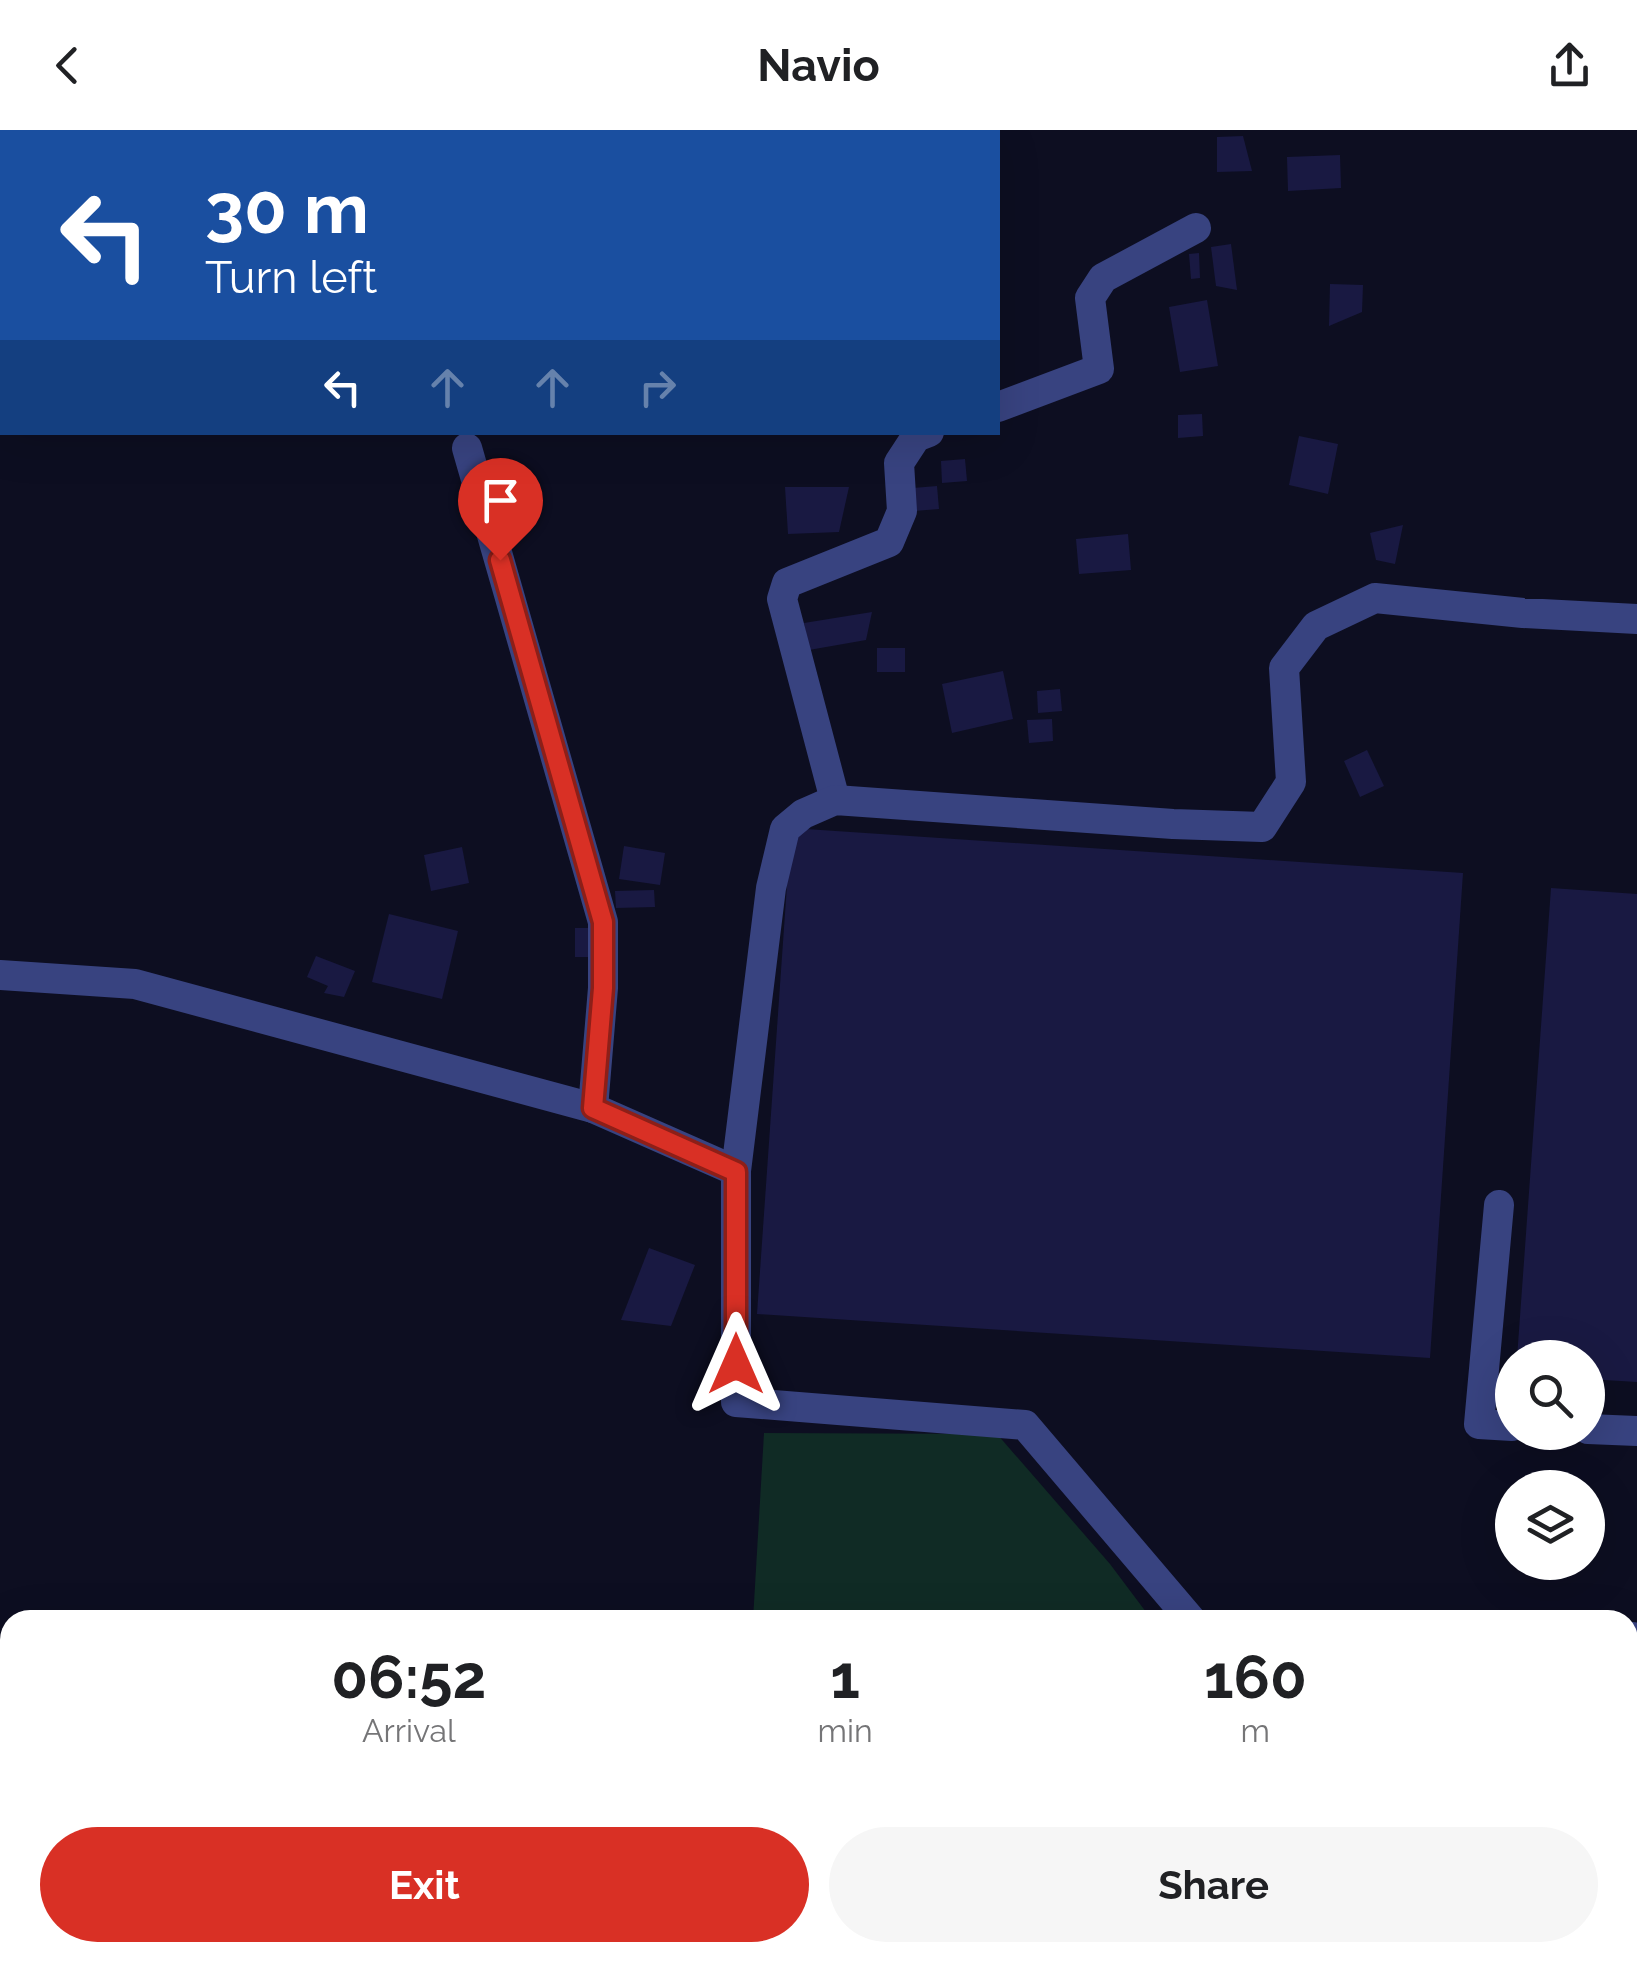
<!DOCTYPE html>
<style>
body{margin:0;font-family:Raleway,sans-serif;background:#f6f6f6;color:#202124;height:100vh;display:flex;flex-direction:column;font-size:38px;white-space:nowrap}
*{box-sizing:border-box;margin:0}
p{font-size:32px;color:#757577}
.icon{flex:none;width:55px;height:55px;fill:none;stroke:currentColor;stroke-width:2;stroke-linecap:round;stroke-linejoin:round}
.map{position:relative;flex:1;overflow:hidden}
.drawer{position:absolute;left:0px;top:1480px;width:1638px;height:352px;display:flex;flex-direction:column;background:#fff;border-radius:30px 30px 0 0;box-shadow:0 10px 40px #0002}
.drawer>*{flex:none}
.hud{position:absolute;left:0px;top:0px;width:1000px;height:305px;box-shadow:0 10px 40px #0002;background:#1a4fa0;color:#fff;overflow:hidden}
.controls{position:absolute;left:1495px;top:1210px;display:grid;gap:20px}
.controls a{display:grid;place-items:center;width:110px;height:110px;border-radius:50%;background:#fff;box-shadow:0 10px 40px #0002;font-size:50px}
.pin{position:absolute;display:grid;place-items:center;width:85px;height:85px;color:#fff;margin:-102px -42px;border-radius:50% 50% 50% 0;rotate:-45deg;box-shadow:0 0 10px #0007}
.pin .icon{rotate:45deg}
.me{position:absolute;width:110px;margin:-55px;rotate:0deg;stroke-linejoin:round;filter:drop-shadow(0 0 8px #0008)}
.turn{display:flex;align-items:center;gap:35px;height:210px;padding:0 40px;font-size:45px}
.turn .icon{width:130px;height:130px;stroke-width:2.5}
.turn b{display:block;font-size:70px;line-height:85px}
.lanes{display:flex;align-items:center;height:95px;padding:0 40px;background:#0003;justify-content:center;gap:50px;direction:ltr}
.lanes .off{opacity:.35}
.eta{display:flex;justify-content:space-evenly;align-items:center;height:170px;text-align:center}
.eta b{font-size:60px;font-weight:700;line-height:70px}
.primary-button{display:flex;gap:20px;margin-top:auto;padding:20px 40px}
.primary-button a{flex:1;height:115px;border-radius:60px;background:#d93025;color:#fff;font-size:40px;font-weight:700;line-height:115px;text-align:center}
.primary-button a+a{background:#f6f6f6;color:#202124}
header{display:flex;justify-content:space-between;align-items:center;height:130px;padding:0 40px;background:#fff;font-size:45px;font-weight:700}
.map>svg:first-child{display:block}
</style>
<header><svg class="icon" aria-label="back" viewBox="0 0 24 24"><path d="M15 5l-7 7 7 7"/></svg>Navio<svg class="icon" aria-label="share" viewBox="0 0 24 24"><path d="M12 15V3M7 8l5-5 5 5M5 13v7h14v-7"/></svg></header>
<div class="map">
<svg width="1637" height="1831" viewBox="0 0 1637 1831">
<rect width="100%" height="100%" fill="#0d0e21"/>
<polygon fill="#102b25" points="764,1303 997,1304 1110,1434 1152,1490 753,1490"/>
<g fill="#191942">
<polygon points="1243,6 1252,41 1217,42 1217,7"/>
<polygon points="1340,25 1341,58 1288,61 1287,27"/>
<polygon points="1231,114 1237,160 1216,156 1211,117"/>
<polygon points="1199,123 1200,148 1191,149 1189,124"/>
<polygon points="1330,154 1363,155 1362,182 1329,196"/>
<polygon points="1207,170 1218,236 1180,242 1169,177"/>
<polygon points="1202,284 1203,306 1178,308 1178,285"/>
<polygon points="1299,306 1338,314 1328,364 1289,355"/>
<polygon points="965,329 967,351 942,353 941,331"/>
<polygon points="937,356 939,379 914,381 913,358"/>
<polygon points="785,357 849,357 839,402 788,404"/>
<polygon points="1403,395 1395,434 1376,430 1370,403"/>
<polygon points="1128,404 1131,440 1079,444 1076,409"/>
<polygon points="872,482 866,510 809,520 804,493"/>
<rect x="877" y="518" width="28" height="24"/>
<polygon points="1003,541 1013,589 952,603 942,554"/>
<polygon points="1060,559 1062,581 1038,583 1037,561"/>
<polygon points="1052,589 1053,611 1029,613 1027,590"/>
<polygon points="1367,620 1384,656 1360,667 1344,631"/>
<polygon points="791,698 1463,743 1430,1228 757,1184"/>
<polygon points="624,716 665,723 660,755 619,749"/>
<polygon points="462,717 469,753 431,761 424,725"/>
<polygon points="1551,758 1637,764 1637,1252 1588,1249 1588,1228 1517,1228"/>
<polygon points="654,760 655,777 616,778 615,761"/>
<polygon points="389,784 458,801 442,869 372,852"/>
<rect x="575" y="798" width="25" height="29"/>
<polygon points="316,826 355,841 344,867 324,863 328,856 307,847"/>
<polygon points="649,1118 695,1135 671,1196 621,1190"/>
</g>
<g fill="none" stroke-linecap="round" stroke-linejoin="round">
<g stroke="#384380" stroke-width="30">
<polyline points="998,277 1099,239 1090,168 1103,148 1196,98"/>
<polyline points="467,318 603,792 603,858 593,978"/>
<polyline points="835,670 782,469 787,453 889,412 902,381 899,333 916,307 929,302"/>
<polyline points="0,845 135,854 593,978 736,1041 736,1272 1025,1295 1191,1490"/>
<polyline points="736,1041 771,758 785,699 803,684 835,670 1173,694 1262,697 1291,652 1284,538 1316,496 1375,468 1523,483 1637,489"/>
<polyline points="1499,1075 1479,1294 1512,1296"/>
<polyline points="1588,1299 1637,1301"/>
<polyline points="1628,1522 1633,1507"/>
<polyline points="1628,1786 1637,1786"/>
<polyline points="1541,1831 1542,1822"/>
</g>
</g>
<g fill="none" stroke-linecap="round" stroke-linejoin="round">
<defs>
<polyline id="route" points="500,430 603,792 603,858 593,978 736,1042 736,1234"/>
</defs>
<use href="#route" stroke="#8d1f18" stroke-width="25"/>
<use href="#route" stroke="#d93025" stroke-width="18"/>
</g>
</svg>
<div class="controls">
<a><svg class="icon" aria-label="search" viewBox="0 0 24 24"><circle cx="10" cy="10" r="6"/><path d="M15 15l6 6"/></svg></a>
<a><svg class="icon" aria-label="layers" viewBox="0 0 24 24"><path d="M12 4l9 5-9 5-9-5zM3 14l9 5 9-5"/></svg></a>
</div>
<div class="pin" style="left:500px;top:430px;background:#d93025"><svg class="icon" aria-label="arrive" viewBox="0 0 24 24"><path d="M6 21V4h12l-3 4 3 4H6"/></svg></div>
<svg class="me" style="left:736px;top:1234px" viewBox="-20 -20 40 40"><path d="M0-17L14 15 0 8-14 15z" fill="#d93025" stroke="#fff" stroke-width="4"/></svg>
<div class="hud">
<div class="turn"><svg class="icon" aria-label="left" viewBox="0 0 24 24"><path d="M17 20v-9H6M10 6l-5 5 5 5"/></svg><div><b>30 m</b>Turn left</div></div>
<div class="lanes"><svg class="icon" aria-label="left" viewBox="0 0 24 24"><path d="M17 20v-9H6M10 6l-5 5 5 5"/></svg><svg class="icon off" aria-label="ahead" viewBox="0 0 24 24"><path d="M12 20V5M6 11l6-6 6 6"/></svg><svg class="icon off" aria-label="ahead" viewBox="0 0 24 24"><path d="M12 20V5M6 11l6-6 6 6"/></svg><svg class="icon off" aria-label="right" viewBox="0 0 24 24"><path d="M7 20v-9h11M14 6l5 5-5 5"/></svg></div>
</div>
<section class="drawer">
<div class="eta">
<div><b>06:52</b><p>Arrival</p></div>
<div><b>1</b><p>min</p></div>
<div><b>160</b><p>m</p></div>
</div>
<div class="primary-button"><a>Exit</a><a>Share</a></div>
</section>
</div>
